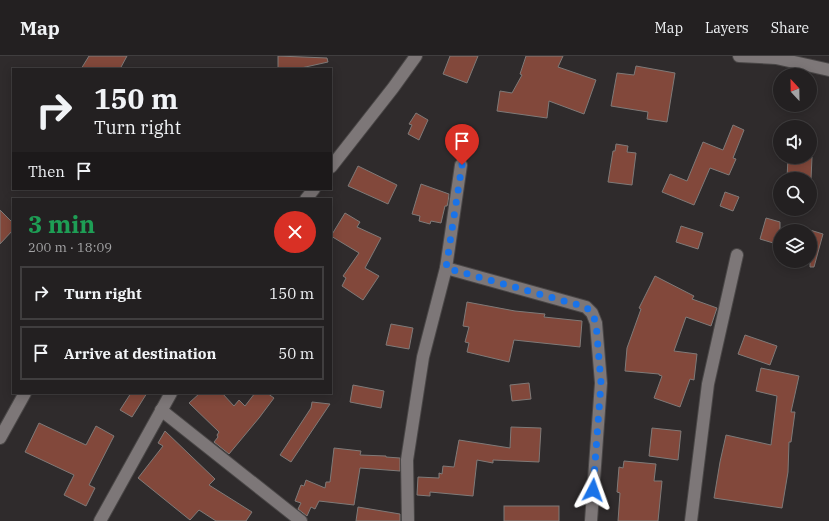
<!DOCTYPE html>
<meta charset="utf-8">
<style>
body{margin:0;font-family:"IBM Plex Serif",serif;background:#2f2d2e;color:#f1f3f6;height:100vh;display:flex;flex-direction:column;font-size:15px;white-space:nowrap}
*{box-sizing:border-box;margin:0}
p{font-size:13px;color:#a3a3a5}
.icon{flex:none;width:22px;height:22px;fill:none;stroke:currentColor;stroke-width:2;stroke-linecap:round;stroke-linejoin:round}
.map{position:relative;flex:1;overflow:hidden}
.details{position:absolute;left:12px;top:142px;width:320px;height:196px;display:flex;flex-direction:column;background:#232021;border-radius:0px;box-shadow:0 2px 10px #0003,0 0 0 1px #403e3f}
.details>*{flex:none}
.guide{position:absolute;left:12px;top:12px;width:320px;height:122px;border-radius:0px;box-shadow:0 2px 10px #0003,0 0 0 1px #403e3f;background:#232021;color:#f1f3f6;overflow:hidden}
.needle{width:26px;rotate:338deg}
.fabs{position:absolute;left:773px;top:12px;display:grid;gap:8px}
.fabs a{display:grid;place-items:center;width:44px;height:44px;border-radius:50%;background:#232021;box-shadow:0 2px 10px #0003,0 0 0 1px #403e3f;font-size:20px}
.pin{position:absolute;display:grid;place-items:center;width:34px;height:34px;color:#fff;margin:-41px -17px;border-radius:50% 50% 50% 0;rotate:-45deg;box-shadow:0 0 4px #0007}
.pin .icon{rotate:45deg}
.me{position:absolute;width:44px;margin:-22px;rotate:4deg;stroke-linejoin:round;filter:drop-shadow(0 0 3px #0008)}
.turn{display:flex;align-items:center;gap:14px;height:84px;padding:0 16px;font-size:18px}
.turn .icon{width:52px;height:52px;stroke-width:2.5}
.turn b{display:block;font-size:28px;line-height:34px}
.then{display:flex;align-items:center;height:38px;padding:0 16px;background:#0003;gap:8px;font-size:15px}
.round{display:grid;place-items:center;flex:none;width:42px;height:42px;border-radius:21px;background:#2f2d2e}
.summary{display:flex;align-items:center;justify-content:space-between;height:68px;padding:0 16px}
h1{font-size:24px;font-weight:700;line-height:30px;color:#1e9e55}
ul{padding:0;list-style:none}
li{display:flex;align-items:center;gap:12px;height:54px;margin:0 8px 6px;padding:0 8px;border:2px solid #403e3f;border-radius:0px}
li div{flex:1}
li b{display:block;font-size:15px}
li em{font-style:normal}
header{display:flex;align-items:center;gap:24px;box-sizing:border-box;height:56px;padding:0 20px;background:#232021;border-bottom:1px solid #403e3f}
header strong{font-size:19px}
nav{display:flex;gap:22px;margin-inline-start:auto;font-size:14px}
.map>svg:first-child{display:block}
</style>
<header>
<strong>Map</strong>
<nav><a>Map</a><a>Layers</a><a>Share</a></nav>
</header>
<div class="map">
<svg width="829" height="465" viewBox="0 0 829 465">
<rect width="100%" height="100%" fill="#2f2b2c"/>
<g fill="#82483b" stroke="#7f7a78">
<polygon points="89,0 127,0 120,13 81,13"/>
<polygon points="278,0 327,2 328,6 301,12 301,13 278,13"/>
<polygon points="450,0 478,0 467,27 443,18"/>
<polygon points="526,0 563,0 558,11 596,24 584,58 549,45 547,62 497,55 500,35 512,37 522,19 520,18"/>
<polygon points="636,10 675,17 667,66 647,63 648,56 611,50 617,17 634,19"/>
<polygon points="416,57 428,64 419,84 408,78 412,69 409,68"/>
<polygon points="733,69 744,74 733,102 736,103 729,119 710,112 694,149 662,136 670,118 687,125 703,86 723,94"/>
<polygon points="616,88 628,90 627,96 636,97 632,129 608,126 613,95 615,95"/>
<polygon points="788,101 812,101 811,123 787,123"/>
<polygon points="358,110 397,129 388,148 348,130"/>
<polygon points="421,128 449,138 448,146 447,150 445,150 441,167 431,165 430,168 419,165 420,160 412,158"/>
<polygon points="725,136 739,141 733,155 720,150"/>
<polygon points="0,154 13,167 13,174 0,188"/>
<polygon points="345,157 360,166 357,171 381,182 365,212 379,220 363,244 342,230 346,222 343,220 359,197 331,180"/>
<polygon points="766,162 780,166 780,189 760,183"/>
<polygon points="681,170 703,177 698,193 676,186"/>
<polygon points="810,174 823,178 814,211 810,211"/>
<polygon points="655,220 694,240 692,243 717,252 711,270 686,261 674,295 697,298 694,324 690,323 680,351 654,342 662,320 659,319 659,318 625,315 627,292 641,253 639,252"/>
<polygon points="467,246 515,255 545,258 544,261 582,265 580,291 514,284 509,306 467,296 469,287 465,286 469,271 463,270"/>
<polygon points="391,268 413,272 409,293 386,289"/>
<polygon points="745,279 777,290 770,309 738,298"/>
<polygon points="761,312 799,320 791,356 795,356 791,386 789,386 788,416 782,452 714,442 720,406 726,379 771,389 777,340 756,335"/>
<polygon points="529,327 531,343 512,345 510,329"/>
<polygon points="353,329 384,335 381,352 350,346"/>
<polygon points="131,337 147,337 132,361 120,354"/>
<polygon points="200,337 222,337 234,350 239,344 245,350 255,337 267,337 274,342 259,362 229,398 214,386 218,381 217,379 219,376 189,347"/>
<polygon points="312,346 330,348 291,406 280,399 311,352"/>
<polygon points="39,367 86,389 96,370 114,380 89,429 95,432 86,450 64,439 74,419 25,396"/>
<polygon points="511,371 541,372 539,406 493,404 493,407 477,404 473,440 430,436 430,440 417,439 418,421 439,422 439,417 442,418 443,410 454,411 459,384 510,392"/>
<polygon points="652,372 681,375 678,404 649,400"/>
<polygon points="165,375 215,423 209,429 252,456 246,465 216,465 199,454 190,464 138,422 163,390 158,387"/>
<polygon points="334,392 361,395 360,399 386,400 386,401 400,402 400,415 360,412 354,449 319,445 315,453 311,451 307,460 298,453 301,447 295,445 301,429 304,430 306,424 325,432 326,426 330,426"/>
<polygon points="624,405 656,408 654,425 662,425 658,465 618,465 620,437 617,436 619,411 623,412"/>
<rect x="504" y="450" width="55" height="15"/>
<polygon points="358,451 400,458 400,465 356,465"/>
</g>
<g fill="none" stroke-linecap="round" stroke-linejoin="round">
<defs>
<g id="street">
<polyline points="739,0 776,2 829,14"/>
<polyline points="331,111 393,32 416,0"/>
<polyline points="306,143 314,133"/>
<polyline points="446,212 586,251 592,257 596,267 601,327 591,465"/>
<polyline points="161,354 301,465"/>
<polyline points="0,382 25,337"/>
<polyline points="100,465 171,337"/>
<polyline points="408,465 407,404 423,301 446,212 461,109"/>
<polyline points="691,465 708,328 737,199"/>
</g>
</defs>
<use href="#street" stroke="#4a4747" stroke-width="14"/>
<use href="#street" stroke="#7d7778" stroke-width="12"/>
</g>
<g fill="none" stroke-linecap="round" stroke-linejoin="round">
<polyline stroke="#1a73e8" stroke-width="7" stroke-dasharray="0 12.6" points="462,109 446,212 586,251 592,257 596,267 601,327 593,434"/>
</g>
</svg>
<div class="fabs">
<a><svg class="needle" viewBox="-14 -14 28 28"><path d="M0-13l5 13h-10z" fill="#e53935"/><path d="M0 13l5-13h-10z" fill="#a3a3a5"/></svg></a>
<a><svg class="icon" aria-label="sound" viewBox="0 0 24 24"><path d="M4 9h4l5-4v14l-5-4H4zM17 9q2 3 0 6"/></svg></a>
<a><svg class="icon" aria-label="search" viewBox="0 0 24 24"><circle cx="10" cy="10" r="6"/><path d="M15 15l6 6"/></svg></a>
<a><svg class="icon" aria-label="layers" viewBox="0 0 24 24"><path d="M12 4l9 5-9 5-9-5zM3 14l9 5 9-5"/></svg></a>
</div>
<div class="pin" style="left:462px;top:109px;background:#d93025"><svg class="icon" aria-label="arrive" viewBox="0 0 24 24"><path d="M6 21V4h12l-3 4 3 4H6"/></svg></div>
<svg class="me" style="left:593px;top:434px" viewBox="-20 -20 40 40"><path d="M0-17L14 15 0 8-14 15z" fill="#1a73e8" stroke="#fff" stroke-width="4"/></svg>
<div class="guide">
<div class="turn"><svg class="icon" aria-label="right" viewBox="0 0 24 24"><path d="M7 20v-9h11M14 6l5 5-5 5"/></svg><div><b>150 m</b>Turn right</div></div>
<div class="then">Then<svg class="icon" aria-label="arrive" viewBox="0 0 24 24"><path d="M6 21V4h12l-3 4 3 4H6"/></svg></div>
</div>
<section class="details">
<div class="summary"><div><h1>3 min</h1><p>200 m · 18:09</p></div><a class="round" style="background:#d93025;color:#fff"><svg class="icon" aria-label="close" viewBox="0 0 24 24"><path d="M6 6l12 12M18 6L6 18"/></svg></a></div>
<ul>
<li><svg class="icon" aria-label="right" viewBox="0 0 24 24"><path d="M7 20v-9h11M14 6l5 5-5 5"/></svg><div><b>Turn right</b></div><em>150 m</em></li>
<li><svg class="icon" aria-label="arrive" viewBox="0 0 24 24"><path d="M6 21V4h12l-3 4 3 4H6"/></svg><div><b>Arrive at destination</b></div><em>50 m</em></li>
</ul>
</section>
</div>
